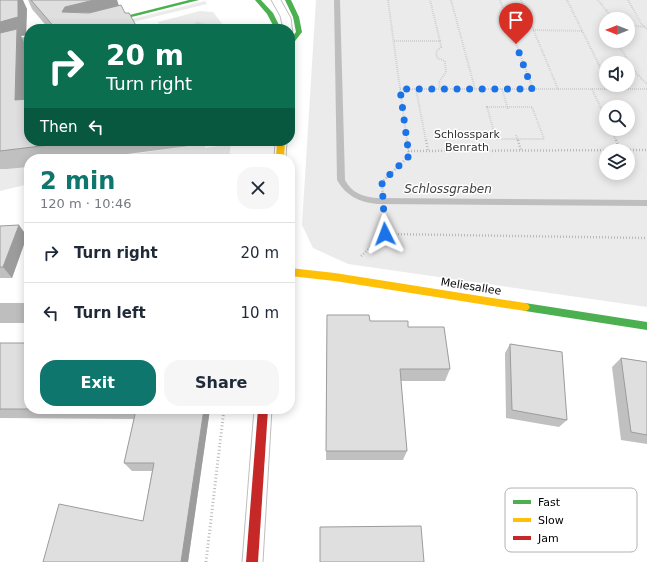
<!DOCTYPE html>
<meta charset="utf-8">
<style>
body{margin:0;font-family:"DejaVu Sans",sans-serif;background:#f6f6f7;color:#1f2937;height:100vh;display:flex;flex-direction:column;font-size:15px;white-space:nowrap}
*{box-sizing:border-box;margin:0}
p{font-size:13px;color:#747a83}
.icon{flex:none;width:22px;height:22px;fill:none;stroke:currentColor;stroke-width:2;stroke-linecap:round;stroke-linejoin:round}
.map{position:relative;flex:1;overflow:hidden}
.side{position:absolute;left:24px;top:154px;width:271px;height:260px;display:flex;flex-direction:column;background:#fff;border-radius:16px;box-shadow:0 2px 10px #0003}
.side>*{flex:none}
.hud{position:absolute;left:24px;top:24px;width:271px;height:122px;border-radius:16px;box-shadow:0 2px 10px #0003;background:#0b6e4f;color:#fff;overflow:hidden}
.needle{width:26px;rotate:270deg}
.tools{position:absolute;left:599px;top:12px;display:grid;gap:8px}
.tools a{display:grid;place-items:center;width:36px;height:36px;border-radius:50%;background:#fff;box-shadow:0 2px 10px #0003;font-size:20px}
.pin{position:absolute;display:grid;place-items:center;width:34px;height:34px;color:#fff;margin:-41px -17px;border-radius:50% 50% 50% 0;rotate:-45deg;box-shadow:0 0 4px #0007}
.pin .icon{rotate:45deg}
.me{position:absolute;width:44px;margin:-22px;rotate:357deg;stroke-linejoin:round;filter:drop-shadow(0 0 3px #0008)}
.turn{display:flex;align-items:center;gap:14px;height:84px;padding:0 16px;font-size:18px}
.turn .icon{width:52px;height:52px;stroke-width:2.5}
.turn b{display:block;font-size:28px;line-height:34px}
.then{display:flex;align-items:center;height:38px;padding:0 16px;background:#0003;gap:8px;font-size:15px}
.round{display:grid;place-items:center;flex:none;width:42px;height:42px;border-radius:16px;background:#f6f6f7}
.headline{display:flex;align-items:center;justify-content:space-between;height:68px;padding:0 16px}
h1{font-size:24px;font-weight:600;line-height:30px;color:#0f766e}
.cta{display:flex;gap:8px;margin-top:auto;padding:8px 16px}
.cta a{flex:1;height:46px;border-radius:16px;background:#0f766e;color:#fff;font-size:16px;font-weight:600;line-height:46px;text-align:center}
.cta a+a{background:#f6f6f7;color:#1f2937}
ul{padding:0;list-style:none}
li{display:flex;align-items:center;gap:12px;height:60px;padding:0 16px;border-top:1px solid #e0e1e3}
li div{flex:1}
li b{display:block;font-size:15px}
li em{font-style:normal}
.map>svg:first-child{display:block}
</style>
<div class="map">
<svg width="647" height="562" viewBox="0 0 647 562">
<rect width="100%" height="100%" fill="#fff"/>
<g fill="#ebebeb" fill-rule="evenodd">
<path d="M316,0H647V307L348,264L313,248L302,225ZM606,19H628V41H606ZM606,63H628V85H606ZM606,107H628V129H606ZM606,151H628V173H606Z"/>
<polygon points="205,1 207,4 104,29 91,29"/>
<polygon points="200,11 213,12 226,29 162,29 158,22"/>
<polygon points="28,55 29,104 0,109 0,62"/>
<polygon points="0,133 17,142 5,169 29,167 29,184 0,191"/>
<polygon points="123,141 119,156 205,144 205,148 218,146 218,141 231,141 229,159 85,159"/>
</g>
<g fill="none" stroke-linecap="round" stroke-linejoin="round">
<path fill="#bebebe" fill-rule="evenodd" d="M334,0H340L345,180C352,193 363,197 377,198L647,200V206L377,204C359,202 346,196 337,180Z"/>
<g stroke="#b9b9b9" stroke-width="2" stroke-dasharray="0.5 1.5" stroke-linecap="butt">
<polyline points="388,0 407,141"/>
<polyline points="451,0 475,89"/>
<polyline points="500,0 533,89"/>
<polyline points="521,0 558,89"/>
<polyline points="567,0 606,79"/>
<polyline points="598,0 613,19"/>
<polyline points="628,0 641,23 647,29"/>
<polyline points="628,25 645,27"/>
<polyline points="185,29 198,23 205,25 205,29"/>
<polyline points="533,30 582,31"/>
<polyline points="394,41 440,41 430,0"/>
<polyline points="440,41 441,47 436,52 437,58 445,61 446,72 439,82 440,89"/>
<polyline points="616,41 636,73 647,84"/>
<polyline points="609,85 611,89"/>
<polyline points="400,89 647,89"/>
<polyline points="416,89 426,141"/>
<polyline points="502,89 508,109"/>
<polyline points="592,89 606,119"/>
<polygon points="487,107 532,107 544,139 496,139"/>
<polyline points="611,129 616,141"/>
<polyline points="516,135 518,141"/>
</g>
<g stroke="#b9b9b9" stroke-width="2.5" stroke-dasharray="1 2" stroke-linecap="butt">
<polyline points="426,140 428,151"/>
<polyline points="518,140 521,151"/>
<polyline points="616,140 620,150"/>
<polyline points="408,151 647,150"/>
<polyline points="386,234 647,238"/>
<polyline points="361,256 385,234 382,182 409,156 407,140"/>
</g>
<polyline stroke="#b9b9b9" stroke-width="3" stroke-dasharray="1 2.5" stroke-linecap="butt" points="206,562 224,409"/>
<g fill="#bebebe" fill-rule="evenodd">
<polygon points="29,36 29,44 0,52 0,42"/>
<rect x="0" y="303" width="29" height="20"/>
</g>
<g fill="#4caf50" fill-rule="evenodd">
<polygon points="189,0 199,0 84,29 74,29"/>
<polygon points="255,0 261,0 273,13 281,29 275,29 267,14"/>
<polygon points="285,0 291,0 299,17 302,32 292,45 290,46 290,40 296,32 293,17"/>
<polygon points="525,303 647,322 647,330 525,311 522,310 520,307 522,304"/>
</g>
<g fill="#ffc107" fill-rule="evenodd">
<polygon points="277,141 285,141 284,159 276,159"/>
<polygon points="290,268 335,273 525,303 528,304 530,307 528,310 525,311 335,281 290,276"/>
</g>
<polygon fill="#c62828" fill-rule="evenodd" points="258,409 268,409 258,562 246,562"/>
<g stroke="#bebebe" stroke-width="1">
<polyline points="271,0 280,16 283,29"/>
<polyline points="281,0 291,18 293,34 290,93"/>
<polyline points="274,159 275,141"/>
<polyline points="286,159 287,141"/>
<polyline points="242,562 254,409"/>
<polyline points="263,562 272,409"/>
</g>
</g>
<g fill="#c0c0c0">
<polygon points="0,0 27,9 26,35 21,36 26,46 25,99 29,141 204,141 205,144 89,159 29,159 29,167 7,169 0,169"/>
<polygon points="28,0 117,0 119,6 138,29 49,29 32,9"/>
<polygon points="0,226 27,236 12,278 0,278"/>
<polygon points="327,315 408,327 450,369 445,381 401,381 407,451 403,460 326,460"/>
<polygon points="0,343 29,409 210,409 188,562 43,562 143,521 152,471 132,471 124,463 134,419 0,418"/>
<polygon points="510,344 567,420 559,427 506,418 505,353"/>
<polygon points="621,358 647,362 647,444 621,440 612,367"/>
</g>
<g fill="#9c9c9c">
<polygon points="18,0 23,0 27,9 26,35 21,36 26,46 25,118 15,100 0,42 0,22"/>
<polygon points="94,0 117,0 121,13 62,12 65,7"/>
<polygon points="19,225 27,236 12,278 3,267"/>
<polygon points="204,409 210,409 188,562 181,562"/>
</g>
<g fill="#dfdfdf" stroke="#9c9c9c">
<polygon points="0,0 18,0 18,17 0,22"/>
<polygon points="31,0 94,0 65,7 62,12 89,13 121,5 125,13 129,13 138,29 56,29"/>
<polygon points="17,29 15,100 29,99 29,141 82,141 0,151 0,33"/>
<polygon points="19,225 3,267 0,267 0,226"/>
<polygon points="327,315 369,315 370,321 408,321 408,327 444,327 450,369 400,369 407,451 326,451"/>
<rect x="0" y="343" width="29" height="66"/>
<polygon points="510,344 562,352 567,420 512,410"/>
<polygon points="621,358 647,362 647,435 631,432"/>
<polygon points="44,409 204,409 181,562 43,562 59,504 143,521 154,463 124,463 136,410"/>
<polygon points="421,526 424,562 320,562 320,527"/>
</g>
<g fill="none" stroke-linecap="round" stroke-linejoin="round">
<polyline stroke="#1a73e8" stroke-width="7" stroke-dasharray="0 12.6" points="385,234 382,182 409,156 400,89 532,89 516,44"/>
</g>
<g text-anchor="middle" stroke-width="3" stroke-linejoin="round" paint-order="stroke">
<g font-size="11" fill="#323232" stroke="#fff">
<text x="467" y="138">Schlosspark<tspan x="467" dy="13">Benrath</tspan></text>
</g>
<g font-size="11" fill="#000" stroke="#fff">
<text transform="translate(471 286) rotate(9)" y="4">Meliesallee</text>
</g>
<g font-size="12" font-style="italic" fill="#434343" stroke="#fff">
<text x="448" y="193">Schlossgraben</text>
</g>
</g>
<rect x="505" y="488" width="132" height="64" rx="6" fill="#fff" stroke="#b2b2b2" stroke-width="1"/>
<rect x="513" y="500" width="18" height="4" fill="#4caf50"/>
<rect x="513" y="518" width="18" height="4" fill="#ffc107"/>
<rect x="513" y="536" width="18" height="4" fill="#c62828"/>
<g font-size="11" fill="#000">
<text x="538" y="506">Fast</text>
<text x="538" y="524">Slow</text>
<text x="538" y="542">Jam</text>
</g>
</svg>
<div class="tools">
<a><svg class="needle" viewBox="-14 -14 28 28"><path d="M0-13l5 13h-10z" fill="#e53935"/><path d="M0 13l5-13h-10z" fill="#747a83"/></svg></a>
<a><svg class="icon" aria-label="sound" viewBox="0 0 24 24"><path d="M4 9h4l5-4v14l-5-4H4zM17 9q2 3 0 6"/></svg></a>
<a><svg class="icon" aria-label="search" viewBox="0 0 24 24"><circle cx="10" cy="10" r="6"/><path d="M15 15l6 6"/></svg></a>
<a><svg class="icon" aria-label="layers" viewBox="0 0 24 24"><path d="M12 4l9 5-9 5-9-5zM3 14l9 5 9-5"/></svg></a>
</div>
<div class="pin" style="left:516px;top:44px;background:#d93025"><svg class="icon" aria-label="arrive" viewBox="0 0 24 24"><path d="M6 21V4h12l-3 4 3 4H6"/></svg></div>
<svg class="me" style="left:385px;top:234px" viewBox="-20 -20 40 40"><path d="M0-17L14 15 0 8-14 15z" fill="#1a73e8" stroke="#fff" stroke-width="4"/></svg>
<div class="hud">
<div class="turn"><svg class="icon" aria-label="right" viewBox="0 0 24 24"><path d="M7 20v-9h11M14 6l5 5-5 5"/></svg><div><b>20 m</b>Turn right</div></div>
<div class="then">Then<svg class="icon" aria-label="left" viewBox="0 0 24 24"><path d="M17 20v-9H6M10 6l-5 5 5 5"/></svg></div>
</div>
<section class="side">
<div class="headline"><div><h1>2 min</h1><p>120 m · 10:46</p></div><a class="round"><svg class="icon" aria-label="close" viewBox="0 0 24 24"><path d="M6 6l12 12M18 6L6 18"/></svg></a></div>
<ul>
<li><svg class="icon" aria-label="right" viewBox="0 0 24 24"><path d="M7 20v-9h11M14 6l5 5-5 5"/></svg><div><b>Turn right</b></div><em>20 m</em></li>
<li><svg class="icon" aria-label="left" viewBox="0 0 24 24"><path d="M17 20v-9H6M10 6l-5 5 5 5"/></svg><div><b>Turn left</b></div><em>10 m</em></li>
</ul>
<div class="cta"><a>Exit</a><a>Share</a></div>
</section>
</div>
